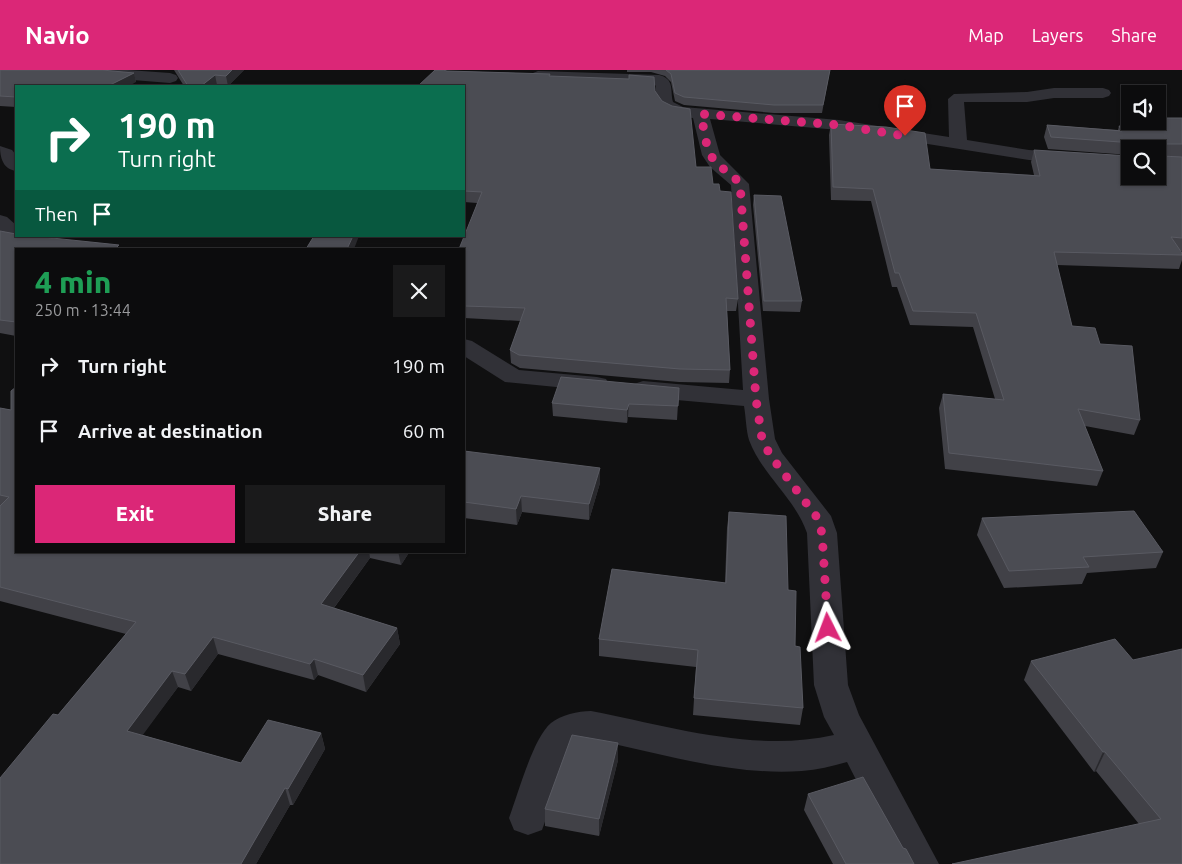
<!DOCTYPE html>
<meta charset="utf-8">
<style>
body{margin:0;font-family:Ubuntu,sans-serif;background:#1a1a1b;color:#f1f3f6;height:100vh;display:flex;flex-direction:column;font-size:19px;white-space:nowrap}
*{box-sizing:border-box;margin:0}
p{font-size:16px;color:#9a9b9d}
.icon{flex:none;width:28px;height:28px;fill:none;stroke:currentColor;stroke-width:2;stroke-linecap:round;stroke-linejoin:round}
.map{position:relative;flex:1;overflow:hidden}
.details{position:absolute;left:15px;top:178px;width:450px;height:305px;display:flex;flex-direction:column;background:#0c0c0d;border-radius:0px;box-shadow:0 1px 4px #0004,0 0 0 1px #2c2c2e}
.details>*{flex:none}
.hud{position:absolute;left:15px;top:15px;width:450px;height:152px;border-radius:0px;box-shadow:0 1px 4px #0004,0 0 0 1px #2c2c2e;background:#0b6e4f;color:#fff;overflow:hidden}
.buttons{position:absolute;left:1121px;top:15px;display:grid;gap:10px}
.buttons a{display:grid;place-items:center;width:45px;height:45px;border-radius:0px;background:#0c0c0d;box-shadow:0 1px 4px #0004,0 0 0 1px #2c2c2e;font-size:25px}
.pin{position:absolute;display:grid;place-items:center;width:42px;height:42px;color:#fff;margin:-51px -21px;border-radius:50% 50% 50% 0;rotate:-45deg;box-shadow:0 0 5px #0007}
.pin .icon{rotate:45deg}
.me{position:absolute;width:55px;margin:-28px;rotate:357deg;stroke-linejoin:round;filter:drop-shadow(0 0 4px #0008)}
.turn{display:flex;align-items:center;gap:18px;height:105px;padding:0 20px;font-size:22px}
.turn .icon{width:65px;height:65px;stroke-width:2.5}
.turn b{display:block;font-size:35px;line-height:42px}
.then{display:flex;align-items:center;height:48px;padding:0 20px;background:#0003;gap:10px;font-size:19px}
.round{display:grid;place-items:center;flex:none;width:52px;height:52px;border-radius:0px;background:#1a1a1b}
.overview{display:flex;align-items:center;justify-content:space-between;height:85px;padding:0 20px}
h1{font-size:30px;font-weight:800;line-height:38px;color:#1e9e55}
.button{display:flex;gap:10px;margin-top:auto;padding:10px 20px}
.button a{flex:1;height:58px;border-radius:0px;background:#db2777;color:#fff;font-size:20px;font-weight:800;line-height:58px;text-align:center}
.button a+a{background:#1a1a1b;color:#f1f3f6}
ul{padding:0;list-style:none}
li{display:flex;align-items:center;gap:15px;height:65px;padding:0 20px}
li div{flex:1}
li b{display:block;font-size:19px}
li em{font-style:normal}
header{display:flex;align-items:center;gap:30px;box-sizing:border-box;height:70px;padding:0 25px;background:#db2777;color:#fff}
header strong{font-size:24px}
nav{display:flex;gap:28px;margin-inline-start:auto;font-size:18px}
.map>svg:first-child{display:block}
</style>
<header>
<strong>Navio</strong>
<nav><a>Map</a><a>Layers</a><a>Share</a></nav>
</header>
<div class="map">
<svg width="1182" height="794" viewBox="0 0 1182 794">
<rect width="100%" height="100%" fill="#101011"/>
<g fill="none" stroke-linecap="round" stroke-linejoin="round">
<g fill="#313137" fill-rule="evenodd">
<polygon points="62,0 128,0 170,3 176,5 178,8 176,11 170,13 70,5 65,3"/>
<path d="M538,1L659,5C675,9 670,20 673,32L683,37L839,50L949,67L948,29L954,24L1027,22L1054,18H1103L1109,20L1111,23L1109,26L1103,28H1054L1027,32H964L967,70L1029,80L1130,87V97L1029,90L839,60L710,49L720,85L749,114L769,329L775,369L782,383L831,446L837,463L848,615L859,645L939,794H899L847,692C832,696 817,700 802,701C731,706 660,683 591,669L581,670L571,679L542,760L528,765L514,760L509,748C518,724 533,668 551,653C561,645 578,641 591,641C669,656 754,683 834,665L824,647L814,615L807,463C795,428 762,405 749,370C746,360 746,347 744,336L643,327L634,324L630,319L634,314L643,311L743,320L731,115L710,97L702,85L693,48C670,46 653,43 656,16L654,14L533,9L530,6L533,3Z"/>
<path d="M0,76L12,80L16,85V101C3,99 0,88 0,76Z"/>
<path d="M0,145L7,147L16,155V166H25L23,169C12,172 8,169 0,162Z"/>
<polygon points="464,269 472,271 519,300 597,307 606,309 609,314 606,319 597,321 505,312 464,286"/>
</g>
</g>
<g fill="#414147">
<polygon points="0,0 134,3 136,12 16,16 16,37 0,36"/>
<polygon points="174,0 244,0 228,16 217,15 216,16 184,16"/>
<polygon points="627,0 830,0 822,43 774,43 684,35 675,31 671,12 665,6 651,2 627,2"/>
<polygon points="447,1 550,4 550,6 655,21 696,97 713,114 738,229 736,241 727,241 730,300 729,313 679,312 520,298 511,293 510,280 521,251 464,248 464,179 477,133 464,132 464,16"/>
<polygon points="1182,48 1182,181 1181,181 1182,183 1182,190 1179,199 1057,195 1072,256 1100,274 1140,350 1134,365 1085,356 1103,401 1097,416 945,399 939,338 943,324 995,329 973,257 910,255 897,217 892,217 871,131 831,130 829,65 831,54 930,99 1034,105 1031,92 1034,80 1130,106 1158,79 1130,79 1130,85 1048,79 1044,67 1047,55 1118,60 1119,56 1138,57 1140,51 1158,51"/>
<polygon points="754,125 802,231 800,242 763,241 753,135"/>
<polygon points="0,161 16,179 16,266 0,263"/>
<polygon points="679,318 677,350 628,347 627,353 553,346 552,333"/>
<polygon points="0,338 11,340 16,481 410,481 401,495 370,488 334,538 397,558 400,574 366,622 318,605 314,610 218,584 191,621 178,617 142,665 241,693 321,663 325,679 293,735 290,735 256,794 0,794 58,645 126,564 0,531"/>
<polygon points="464,364 465,364 466,380 465,381 600,413 589,450 522,442 517,455 464,448"/>
<polygon points="729,442 788,520 803,638 800,655 693,645 696,597 599,586 599,569 725,513 727,458"/>
<polygon points="982,448 1163,482 1156,498 1087,503 1082,514 1004,518 977,465"/>
<polygon points="1133,590 1182,794 1139,754 1096,701 1094,702 1024,610 1031,591"/>
<polygon points="618,690 599,766 545,756 545,739"/>
<polygon points="808,724 903,778 914,794 833,794 804,740"/>
</g>
<g fill="#29292d">
<polygon points="232,0 244,0 228,16 226,6"/>
<polygon points="134,3 136,12 129,16 108,16"/>
<polygon points="215,5 217,15 216,16 201,16"/>
<polygon points="353,166 359,166 354,179 347,179"/>
<polygon points="629,334 628,347 627,353 627,340"/>
<polygon points="465,364 466,380 464,384 464,366"/>
<polygon points="600,398 600,413 589,450 589,434"/>
<polygon points="521,426 522,442 517,455 516,439"/>
<polygon points="360,481 369,481 370,488 325,550 321,534"/>
<polygon points="398,481 410,481 401,495"/>
<polygon points="397,558 400,574 366,622 363,605"/>
<polygon points="213,567 218,584 191,621 185,604"/>
<polygon points="314,589 318,605 314,610 310,594"/>
<polygon points="172,601 178,617 134,677 127,661"/>
<polygon points="321,663 325,679 293,735 288,719"/>
<polygon points="618,673 618,690 599,766 599,749"/>
<polygon points="1103,682 1105,682 1096,701 1094,702"/>
<polygon points="285,718 290,735 256,794 241,794"/>
</g>
<g fill="#4b4c53" stroke="#595a62">
<polygon points="0,0 102,0 134,3 108,16 16,16 16,27 0,26"/>
<polygon points="178,0 232,0 226,6 215,5 201,16 188,16"/>
<polygon points="435,0 443,0 447,1 550,4 549,6 629,9 629,5 654,7 655,21 662,31 672,36 690,39 696,97 711,97 713,114 719,114 720,121 731,122 738,229 726,228 730,300 680,299 519,285 510,280 525,238 464,236 464,179 459,179 482,122 464,121 464,16 418,16"/>
<polygon points="666,0 830,0 823,35 774,35 684,27 675,23 671,4"/>
<polygon points="1158,48 1182,48 1182,74 1161,74 1161,86 1182,87 1182,168 1171,167 1182,183 1182,185 1054,182 1072,256 1095,258 1100,274 1132,276 1140,350 1078,339 1103,401 949,383 943,324 1004,330 976,243 913,241 899,203 895,203 873,119 833,117 831,54 886,57 925,63 930,99 1040,106 1034,80 1130,86 1130,106 1158,106 1158,79 1135,79 1134,73 1051,67 1047,55 1122,61 1119,56 1150,57 1145,51 1158,51"/>
<polygon points="754,125 781,126 802,231 764,231"/>
<polygon points="0,161 16,164 16,166 33,166 119,175 115,179 117,179 16,179 16,252 0,250"/>
<polygon points="314,166 353,166 347,179 306,179"/>
<polygon points="561,307 679,318 678,336 629,334 627,340 552,333"/>
<polygon points="16,317 16,481 360,481 321,534 397,558 363,605 314,589 310,594 213,567 185,604 172,601 127,661 241,693 268,650 321,663 288,719 285,718 241,794 0,794 0,708 53,644 58,645 136,552 0,517 0,436 9,427 0,425 0,338 11,340 11,321"/>
<polygon points="464,381 600,398 589,434 521,426 516,439 464,432"/>
<polygon points="1134,441 1163,482 1083,487 1089,497 1009,501 982,448"/>
<polygon points="729,442 786,446 788,520 796,521 795,576 800,577 803,638 694,628 698,580 599,569 612,499 726,513"/>
<polygon points="1115,569 1133,590 1182,579 1182,794 952,794 1161,749 1105,682 1103,682 1031,591"/>
<polygon points="572,665 618,673 599,749 545,739"/>
<polygon points="863,707 903,778 906,779 914,794 846,794 808,724"/>
</g>
<g fill="none" stroke-linecap="round" stroke-linejoin="round">
<path stroke="#db2777" stroke-width="9" stroke-dasharray="0 16.2" d="M828,558L822,463L816,446L770,385L762,369L756,329L740,114C733,104 721,99 714,90C705,79 704,57 701,44L839,55L905,66"/>
</g>
</svg>
<div class="buttons">
<a><svg class="icon" aria-label="sound" viewBox="0 0 24 24"><path d="M4 9h4l5-4v14l-5-4H4zM17 9q2 3 0 6"/></svg></a>
<a><svg class="icon" aria-label="search" viewBox="0 0 24 24"><circle cx="10" cy="10" r="6"/><path d="M15 15l6 6"/></svg></a>
</div>
<div class="pin" style="left:905px;top:66px;background:#d93025"><svg class="icon" aria-label="arrive" viewBox="0 0 24 24"><path d="M6 21V4h12l-3 4 3 4H6"/></svg></div>
<svg class="me" style="left:828px;top:558px" viewBox="-20 -20 40 40"><path d="M0-17L14 15 0 8-14 15z" fill="#db2777" stroke="#fff" stroke-width="4"/></svg>
<div class="hud">
<div class="turn"><svg class="icon" aria-label="right" viewBox="0 0 24 24"><path d="M7 20v-9h11M14 6l5 5-5 5"/></svg><div><b>190 m</b>Turn right</div></div>
<div class="then">Then<svg class="icon" aria-label="arrive" viewBox="0 0 24 24"><path d="M6 21V4h12l-3 4 3 4H6"/></svg></div>
</div>
<section class="details">
<div class="overview"><div><h1>4 min</h1><p>250 m · 13:44</p></div><a class="round"><svg class="icon" aria-label="close" viewBox="0 0 24 24"><path d="M6 6l12 12M18 6L6 18"/></svg></a></div>
<ul>
<li><svg class="icon" aria-label="right" viewBox="0 0 24 24"><path d="M7 20v-9h11M14 6l5 5-5 5"/></svg><div><b>Turn right</b></div><em>190 m</em></li>
<li><svg class="icon" aria-label="arrive" viewBox="0 0 24 24"><path d="M6 21V4h12l-3 4 3 4H6"/></svg><div><b>Arrive at destination</b></div><em>60 m</em></li>
</ul>
<div class="button"><a>Exit</a><a>Share</a></div>
</section>
</div>
